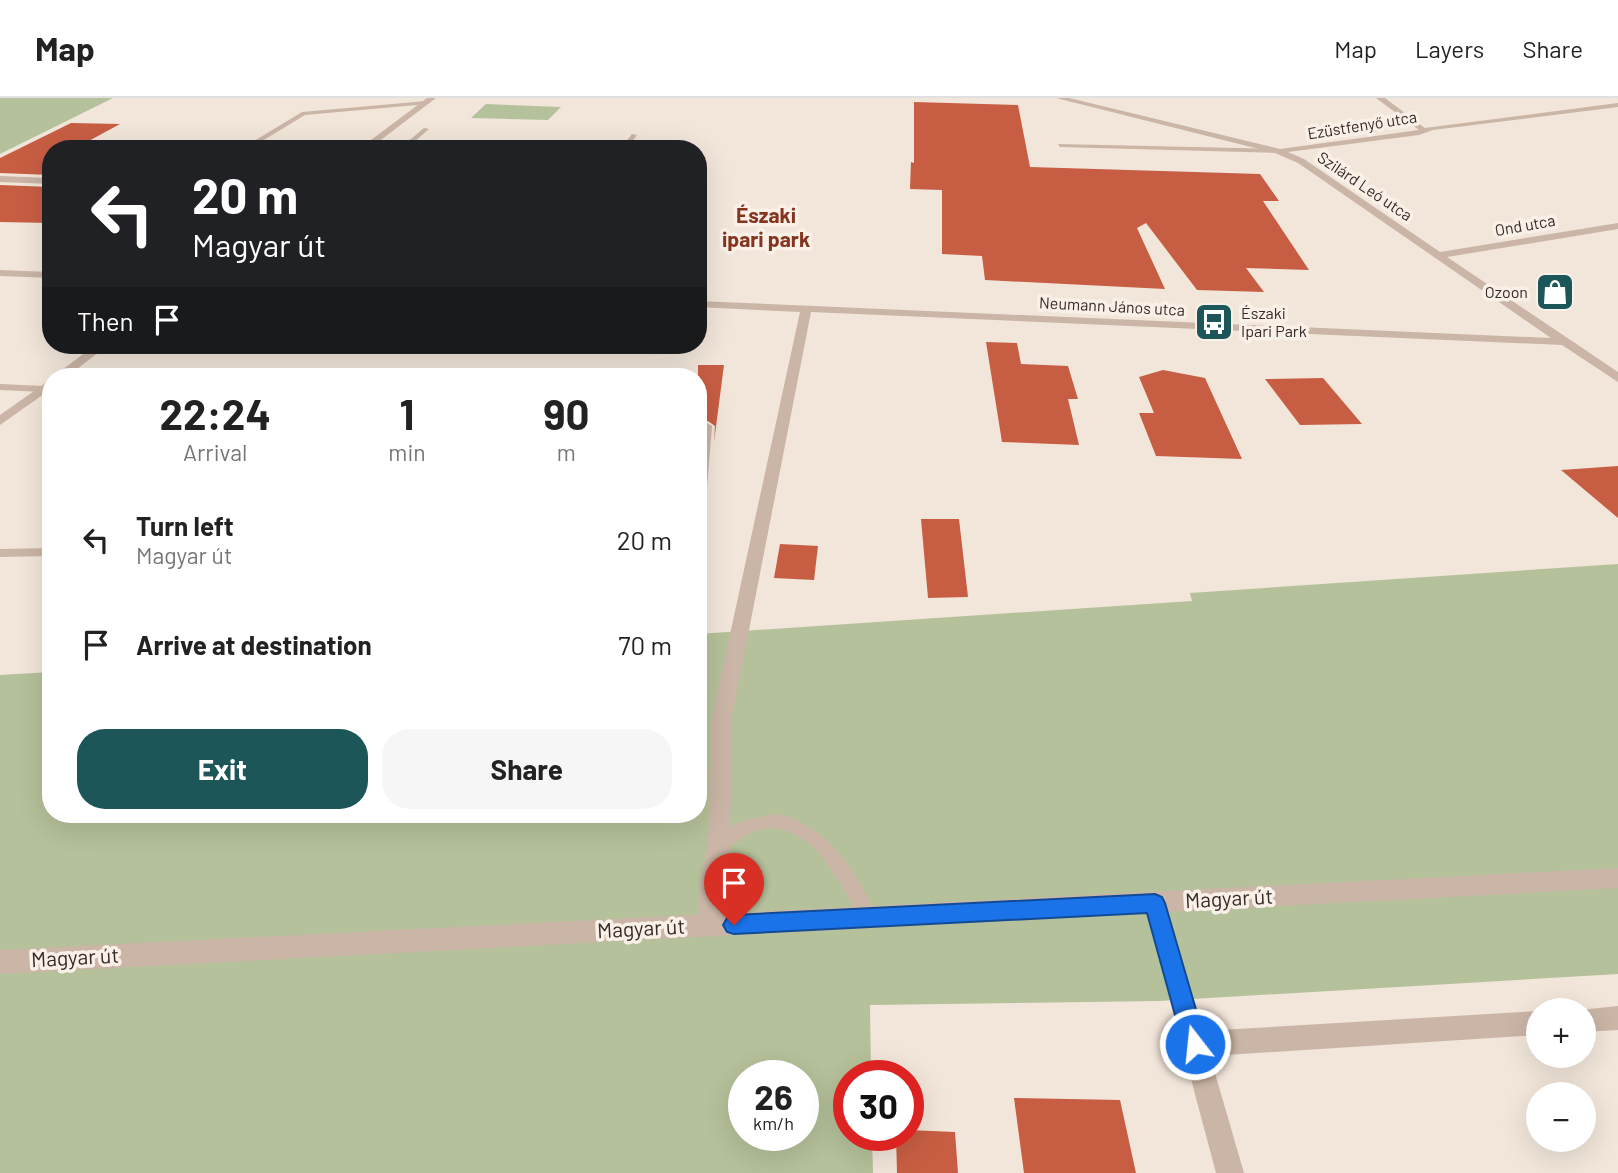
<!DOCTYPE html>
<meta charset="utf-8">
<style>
body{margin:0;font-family:Barlow,sans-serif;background:#f6f6f6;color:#222;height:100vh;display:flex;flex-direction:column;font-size:26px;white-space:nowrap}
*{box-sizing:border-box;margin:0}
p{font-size:23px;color:#767676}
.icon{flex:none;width:38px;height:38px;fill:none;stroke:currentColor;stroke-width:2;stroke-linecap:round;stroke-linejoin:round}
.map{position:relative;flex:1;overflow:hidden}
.panel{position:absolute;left:42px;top:270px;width:665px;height:455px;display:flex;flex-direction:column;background:#fff;border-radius:28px;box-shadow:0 7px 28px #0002}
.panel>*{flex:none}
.hud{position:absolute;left:42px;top:42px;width:665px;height:214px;border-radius:28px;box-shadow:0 7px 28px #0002;background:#202124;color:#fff;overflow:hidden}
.tools{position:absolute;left:1526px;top:900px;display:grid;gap:14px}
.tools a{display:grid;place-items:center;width:70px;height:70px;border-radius:50%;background:#fff;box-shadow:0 7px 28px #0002;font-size:35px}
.speed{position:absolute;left:728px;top:962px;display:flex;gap:14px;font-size:35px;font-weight:700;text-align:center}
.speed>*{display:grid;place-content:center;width:91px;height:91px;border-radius:50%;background:#fff;box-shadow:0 7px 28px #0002;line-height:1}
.speed small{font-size:18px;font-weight:400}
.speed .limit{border:10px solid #d22;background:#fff;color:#111}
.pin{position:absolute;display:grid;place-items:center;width:60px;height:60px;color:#fff;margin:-72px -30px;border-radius:50% 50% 50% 0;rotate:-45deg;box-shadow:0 0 7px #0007}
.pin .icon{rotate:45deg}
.me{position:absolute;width:77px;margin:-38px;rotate:344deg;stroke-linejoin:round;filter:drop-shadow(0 0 5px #0008)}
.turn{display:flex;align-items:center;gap:24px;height:147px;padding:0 35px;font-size:32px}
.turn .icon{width:91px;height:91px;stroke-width:2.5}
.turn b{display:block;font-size:49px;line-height:60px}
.then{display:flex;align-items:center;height:66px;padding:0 35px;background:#0003;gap:14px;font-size:26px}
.eta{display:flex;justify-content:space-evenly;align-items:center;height:119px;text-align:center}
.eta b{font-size:42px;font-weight:700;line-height:49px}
.action{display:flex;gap:14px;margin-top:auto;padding:14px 35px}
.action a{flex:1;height:80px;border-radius:28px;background:#1c5658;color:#fff;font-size:28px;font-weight:700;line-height:80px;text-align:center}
.action a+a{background:#f6f6f6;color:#222}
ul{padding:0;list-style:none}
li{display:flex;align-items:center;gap:21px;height:105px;padding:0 35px}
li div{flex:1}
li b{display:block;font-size:26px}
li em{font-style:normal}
header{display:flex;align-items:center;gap:42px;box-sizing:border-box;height:98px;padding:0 35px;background:#fff;border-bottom:2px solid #e0e0e0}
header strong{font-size:33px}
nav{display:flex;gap:38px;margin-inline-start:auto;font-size:24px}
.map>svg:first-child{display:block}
</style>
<header>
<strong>Map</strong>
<nav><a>Map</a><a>Layers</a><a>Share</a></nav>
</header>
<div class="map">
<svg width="1618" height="1075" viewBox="0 0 1618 1075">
<rect width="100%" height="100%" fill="#f2e6da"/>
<g fill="#b5c19a" fill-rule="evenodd">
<polygon points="0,0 113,0 0,56"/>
<polygon points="486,6 561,9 548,22 471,20"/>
<path d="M1618,466V876L1159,903L870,907L871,978H849V1038H872L873,1075H0V577L51,574V716H698V536L1192,503L1190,495ZM744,978H803V1038H744Z"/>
</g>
<g fill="#c75e43">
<polygon points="914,4 1018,7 1030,69 1260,76 1279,103 1263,103 1309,172 1246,170 1264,194 1197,192 1146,125 1137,130 1165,191 985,182 982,158 942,156 942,92 910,91 911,64 914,65"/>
<polygon points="71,25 120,26 74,51 51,51 51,77 0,75 0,60"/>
<polygon points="0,87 51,89 51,125 0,124"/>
<polygon points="986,244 1017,245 1021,266 1068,268 1078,301 1068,301 1079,347 1002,344"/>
<polygon points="698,267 724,267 714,344 715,328 708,323 701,326 698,337"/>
<polygon points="1163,272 1205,280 1242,361 1156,358 1139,315 1154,315 1139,279"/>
<polygon points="1323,280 1362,326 1300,327 1265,281"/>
<polygon points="1618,368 1618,420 1561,372"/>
<polygon points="921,421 959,421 968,499 928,500"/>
<polygon points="780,446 818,448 814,482 774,480"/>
<polygon points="1014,1000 1120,1002 1136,1075 1024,1075"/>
<polygon points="908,1032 955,1034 958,1075 897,1075 896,1038 908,1038"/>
</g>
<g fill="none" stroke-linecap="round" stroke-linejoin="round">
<g fill="#cab5a6" fill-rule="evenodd">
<polygon points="426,3 428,6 305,17 249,51 241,51 302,14"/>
<polygon points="424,30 429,31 406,51 399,51"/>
<polygon points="632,36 637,37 627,51 620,51"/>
<polygon points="1058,46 1278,51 1281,53 1278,55 1060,49"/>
<polygon points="0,286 43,288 48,291 43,294 0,292"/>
<polygon points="707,325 712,328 704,427 698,431 698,362 702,328"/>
<polygon points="51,450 51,458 0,459 0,451"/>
<path d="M781,716C832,733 856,772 877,819L874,825L868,828L862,825C842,788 814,723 762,731C745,734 734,749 719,755L713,752L710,747C721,725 760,717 781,716Z"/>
</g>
<g fill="#cab5a6" fill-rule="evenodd">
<polygon points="427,0 436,0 369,51 359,51"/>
<polygon points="1056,0 1069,0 1280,51 1419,32 1376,0 1385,0 1425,30 1618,5 1618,9 1433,32 1419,37 1288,54 1304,61 1440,154 1618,125 1618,131 1447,159 1618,274 1618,284 1562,247 811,214 732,619 730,747 722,783 722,828 718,836 710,839 702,836 698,828 700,783 708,747 712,619 800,214 698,209 698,203 1551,240 1298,65 1275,55"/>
<polygon points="0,78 51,80 51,86 0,84"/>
<polygon points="0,172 51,174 51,180 0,178"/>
<polygon points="95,247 108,247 68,278 54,278"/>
<polygon points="51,281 51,291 0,327 0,317"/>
<polygon points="1155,794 1163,798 1166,805 1203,933 1538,913 1538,937 1210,958 1244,1075 1216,1075 1144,805 1147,798"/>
<polygon points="1618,908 1618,932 1584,934 1584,912 1579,912"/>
</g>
<polygon fill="#cab5a6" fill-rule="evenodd" points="1618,770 1618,790 0,876 0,852"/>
</g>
<polygon fill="#1a73e8" stroke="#114b97" stroke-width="2" points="1155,796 1162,799 1165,805 1206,946 1203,954 1195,957 1187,954 1183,946 1147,815 734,836 727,834 723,827 727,820 734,817"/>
<defs>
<symbol id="shop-square" viewBox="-11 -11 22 22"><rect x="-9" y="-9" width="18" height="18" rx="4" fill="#1c5658" stroke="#f9f0e7"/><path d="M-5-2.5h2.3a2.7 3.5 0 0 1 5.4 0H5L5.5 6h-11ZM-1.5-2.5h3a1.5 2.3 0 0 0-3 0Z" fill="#fff"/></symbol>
<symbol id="bus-square" viewBox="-11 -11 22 22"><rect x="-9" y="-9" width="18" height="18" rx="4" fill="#1c5658" stroke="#f9f0e7"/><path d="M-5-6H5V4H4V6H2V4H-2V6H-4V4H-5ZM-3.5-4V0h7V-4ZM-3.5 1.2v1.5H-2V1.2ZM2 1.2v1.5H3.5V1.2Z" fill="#fff"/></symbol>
</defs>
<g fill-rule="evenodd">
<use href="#shop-square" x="1533" y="172" width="44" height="44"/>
<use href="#bus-square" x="1192" y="202" width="44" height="44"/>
</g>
<g text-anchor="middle" stroke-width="7" stroke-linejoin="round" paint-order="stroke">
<g font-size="16" fill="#362b27" stroke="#f9f0e7">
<text transform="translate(1362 27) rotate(-9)" y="6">Ezüstfenyő utca</text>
<text transform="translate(1365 88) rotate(34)" y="6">Szilárd Leó utca</text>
<text transform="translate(1525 127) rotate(-10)" y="6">Ond utca</text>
<text transform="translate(1112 208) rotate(3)" y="6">Neumann János utca</text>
</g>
<g font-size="16" fill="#362b27" stroke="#f9f0e7" text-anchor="end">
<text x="1528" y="200">Ozoon</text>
<text x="1241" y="221" text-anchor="start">Északi<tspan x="1241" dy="18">Ipari Park</tspan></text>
</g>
<g font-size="21" font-weight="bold" fill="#86341f" stroke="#f9f0e7">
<text x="766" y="125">Északi<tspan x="766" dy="24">ipari park</tspan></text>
</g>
<g font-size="21" fill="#362b27" stroke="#f9f0e7">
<text transform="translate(1229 801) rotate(-3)" y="7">Magyar út</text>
<text transform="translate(641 831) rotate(-3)" y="7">Magyar út</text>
<text transform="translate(75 860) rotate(-3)" y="7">Magyar út</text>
</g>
</g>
</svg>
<div class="tools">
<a>+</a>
<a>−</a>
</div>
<div class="speed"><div>26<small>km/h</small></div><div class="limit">30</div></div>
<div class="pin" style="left:734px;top:827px;background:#d93025"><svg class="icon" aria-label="arrive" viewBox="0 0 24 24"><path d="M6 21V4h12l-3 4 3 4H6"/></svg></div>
<svg class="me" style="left:1195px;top:946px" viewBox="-20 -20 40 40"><circle r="17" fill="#1a73e8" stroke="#fff" stroke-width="3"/><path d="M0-11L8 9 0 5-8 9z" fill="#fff"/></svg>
<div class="hud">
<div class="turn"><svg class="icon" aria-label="left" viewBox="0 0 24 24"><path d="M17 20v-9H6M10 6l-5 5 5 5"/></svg><div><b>20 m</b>Magyar út</div></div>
<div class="then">Then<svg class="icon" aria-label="arrive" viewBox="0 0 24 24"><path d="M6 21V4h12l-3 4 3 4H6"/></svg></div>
</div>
<section class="panel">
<div class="eta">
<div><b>22:24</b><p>Arrival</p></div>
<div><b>1</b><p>min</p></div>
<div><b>90</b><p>m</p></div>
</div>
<ul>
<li><svg class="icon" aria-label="left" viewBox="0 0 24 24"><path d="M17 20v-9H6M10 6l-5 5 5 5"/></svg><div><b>Turn left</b><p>Magyar út</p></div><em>20 m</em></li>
<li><svg class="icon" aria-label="arrive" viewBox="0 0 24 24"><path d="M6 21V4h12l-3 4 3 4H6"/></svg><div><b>Arrive at destination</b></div><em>70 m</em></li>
</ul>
<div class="action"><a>Exit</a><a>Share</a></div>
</section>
</div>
